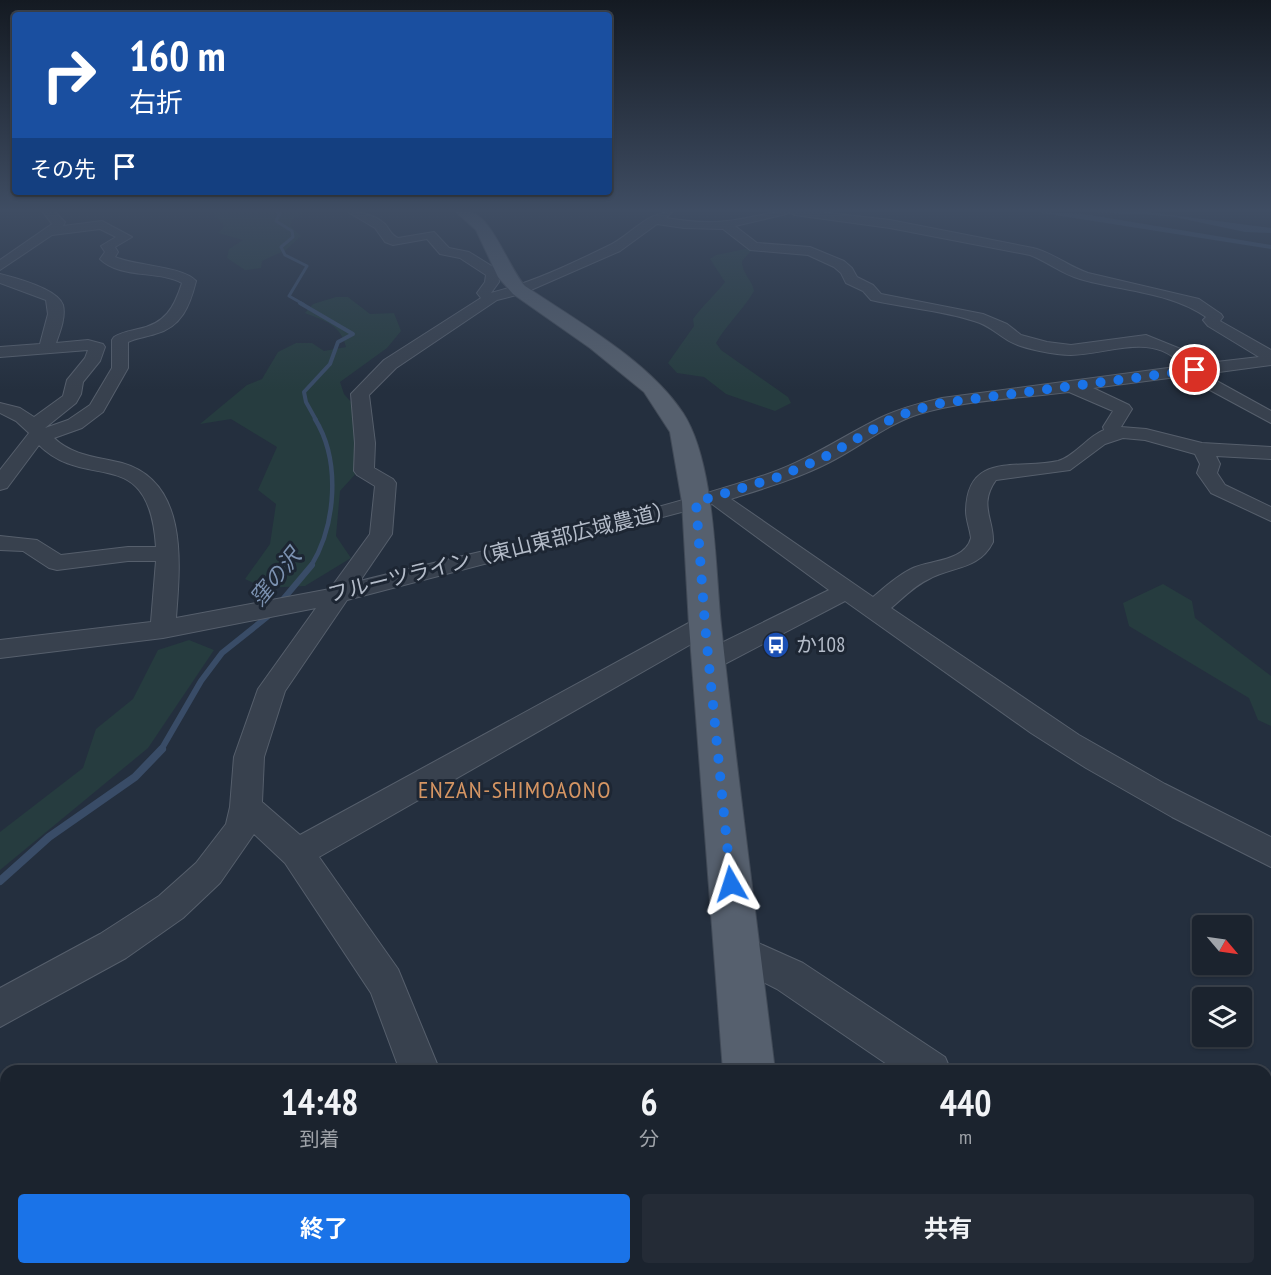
<!DOCTYPE html>
<html lang="ja">
<meta charset="utf-8">
<style>
body{margin:0;font-family:"PT Sans Narrow","Noto Sans JP",sans-serif;background:#242b36;color:#f1f3f6;height:100vh;display:flex;flex-direction:column;font-size:22px;white-space:nowrap}
*{box-sizing:border-box;margin:0}
p{font-size:20px;color:#a0a4aa}
.icon{flex:none;width:33px;height:33px;fill:none;stroke:currentColor;stroke-width:2;stroke-linecap:round;stroke-linejoin:round}
.map{position:relative;flex:1;overflow:hidden}
.details{position:absolute;left:0px;top:1065px;width:1272px;height:210px;display:flex;flex-direction:column;background:#1b232e;border-radius:18px 18px 0 0;box-shadow:0 2px 4px #0004,0 0 0 2px #39404a}
.details>*{flex:none}
.hud{position:absolute;left:12px;top:12px;width:600px;height:183px;border-radius:6px;box-shadow:0 2px 4px #0004,0 0 0 2px #39404a;background:#1a4fa0;color:#fff;overflow:hidden}
.needle{width:39px;rotate:119deg}
.controls{position:absolute;left:1192px;top:915px;display:grid;gap:12px}
.controls a{display:grid;place-items:center;width:60px;height:60px;border-radius:6px;background:#1b232e;box-shadow:0 2px 4px #0004,0 0 0 2px #39404a;font-size:30px}
.pin{position:absolute;display:grid;place-items:center;width:51px;height:51px;color:#fff;margin:-26px;border:3px solid #fff;border-radius:50%;box-shadow:0 2px 6px #0007}
.me{position:absolute;width:66px;margin:-33px;rotate:354deg;stroke-linejoin:round;filter:drop-shadow(0 0 4px #0008)}
.turn{display:flex;align-items:center;gap:21px;height:126px;padding:0 18px;font-size:27px}
.turn .icon{width:78px;height:78px;stroke-width:2.5}
.turn b{display:block;font-size:42px;line-height:51px}
.then{display:flex;align-items:center;height:57px;padding:0 18px;background:#0003;gap:12px;font-size:22px}
.eta{display:flex;justify-content:space-evenly;align-items:center;height:102px;text-align:center}
.eta b{font-size:36px;font-weight:700;line-height:42px}
.action{display:flex;gap:12px;margin-top:auto;padding:12px 18px}
.action a{flex:1;height:69px;border-radius:6px;background:#1a73e8;color:#fff;font-size:24px;font-weight:700;line-height:69px;text-align:center}
.action a+a{background:#242b36;color:#f1f3f6}
.map>svg:first-child{display:block}
</style>
<div class="map">
<svg width="1271" height="1275" viewBox="0 0 1271 1275">
<rect width="100%" height="100%" fill="#242f3e"/>
<g fill="#263c3f">
<polygon points="204,212 304,212 292,220 290,226 301,236 286,250 262,261 261,268 245,270 227,258 229,249 243,240 218,233 225,226 212,213"/>
<path d="M745,249L752,250L742,261C742,274 752,279 754,291C743,310 727,324 716,343L721,350L788,397L791,403L775,411L726,394L704,377L677,373L668,363L694,326L693,319C703,305 715,295 725,282L710,259L716,255Z"/>
<path d="M336,297H348L370,314L394,313L401,331L387,348L340,382L344,394L358,410L354,441L360,469L340,491L336,536L351,558L305,586L264,588L245,579L270,544L276,504L258,490L277,447L231,419L200,424L247,385L262,379L278,352L296,343H312L324,351L346,347C341,325 325,321 305,313L313,304Z"/>
<polygon points="1163,584 1192,601 1195,618 1271,676 1271,726 1258,720 1249,698 1129,626 1123,603"/>
<polygon points="189,640 214,650 148,748 0,870 0,832 83,768 96,729 133,699 158,650"/>
</g>
<g fill="#394c67">
<polygon points="1036,212 1084,214 1271,245 1271,249"/>
<polygon points="1092,212 1149,212 1271,228 1271,233 1245,232 1170,216"/>
</g>
<g fill="none" stroke-linecap="round" stroke-linejoin="round">
<polyline stroke="#394c67" stroke-width="3" points="278,212 280,213 276,221 292,231 293,237 281,247 285,255 307,266 289,296 303,304"/>
<polyline stroke="#394c67" stroke-width="4" points="300,303 353,334 338,342 330,364 304,392 306,402 316,420"/>
<path stroke="#394c67" stroke-width="4.5" d="M311,566C336,525 341,461 315,419"/>
<g stroke="#394c67" stroke-width="6">
<polyline points="280,603 312,565"/>
<polyline points="161,750 201,681 222,653 272,613"/>
</g>
<polyline stroke="#394c67" stroke-width="8" points="0,881 49,837 135,777 162,749"/>
<defs>
<g id="minor">
<path d="M43,212H55L65,222L63,226L102,221L132,237L115,247L118,252L115,257C135,266 183,266 196,281C190,305 182,327 155,334C146,337 136,338 128,342V368L103,412L82,428L54,438C73,456 98,457 122,463C189,482 180,565 176,618L330,589L370,534L375,486L357,475L354,471L355,443L351,394L384,360L481,298L477,293L485,282L486,275L460,258L440,254L427,239L393,245L385,242L375,228L348,212C361,212 375,215 385,224C390,230 391,235 398,238L434,232L449,248L469,252L498,270L499,282L491,293C531,283 571,264 608,246C630,236 646,212 672,212L666,218C685,221 707,224 727,221C748,219 766,212 788,212L786,214L735,226L757,243L810,247L844,261L852,268L857,277L873,285L881,294L983,314L1007,324L1021,335L1047,342L1071,345L1146,335L1188,352L1199,364L1259,357L1208,326L1203,320L1206,317C1171,292 1121,291 1080,279C1062,274 1048,262 1030,255L890,228L795,215L789,212H820L890,220L1033,248C1053,253 1068,266 1088,273L1199,299L1221,314L1223,317L1220,321L1271,350V365L1204,374L1271,411V423L1184,376L1093,388L1129,405L1132,409L1121,427L1146,429L1202,443L1271,447V459L1216,456L1220,464L1217,473L1225,485L1271,507V521L1211,493L1197,473L1200,464L1195,454L1145,440L1123,438L1105,444L1070,470L996,480C978,505 994,519 993,542C979,570 953,566 929,579C914,586 903,598 891,608L1079,735L1165,784L1271,837V867L1172,817L1086,768L1031,733L845,601L717,668L708,670L699,668L695,661L699,654L829,590L712,504L347,600L285,691L264,757L262,802L300,835L696,619L705,617L714,619L718,625L714,631L319,857L398,969L440,1071H400L371,993L285,863L254,834L220,883L183,918L126,958L0,1027V988L100,934L159,896L196,863L226,824L230,807L234,757L258,689L316,608L163,638L0,658V640L151,622L156,561H128L57,570L49,568L23,551L0,550V536L37,540L61,555L128,547H156C149,441 87,493 39,445L7,488L0,490V470L29,433L16,421L0,413V403L20,408L34,417L63,396L67,380L85,358L88,350L0,357V347L40,344L48,314L46,300L0,283V274C16,278 58,289 63,305C66,317 60,332 56,343L88,340L103,344L105,347L100,361L83,382L81,394L76,403L45,428L68,420L90,405L112,368V340L114,337C122,332 130,331 138,329C165,324 174,308 182,283C158,270 120,279 100,259L105,252L101,246L116,237L100,229L52,235L0,270V260L52,224ZM657,224L684,228L723,229L750,250L808,255L834,267L841,273L846,283L863,291L871,300C905,308 941,310 974,321C989,325 997,334 1009,341C1023,349 1056,355 1071,355C1110,354 1153,331 1183,366L942,398C921,403 901,408 882,417C843,436 809,460 768,474C635,518 496,547 360,581L392,534L396,483L393,479L374,468L375,443L369,395L396,368L497,300L524,293L620,251ZM1069,392L1113,411L1103,427L1104,430C1087,437 1075,456 1058,461C1018,470 967,451 966,511C966,520 970,529 971,538C965,562 928,560 911,569C897,576 885,587 873,597L731,499C765,488 799,478 830,462C860,447 887,424 919,414C967,400 1020,398 1069,392Z"/>
<polygon points="738,934 803,963 945,1057 951,1071 897,1071 777,989 725,963 720,951 725,939"/>
<polygon points="475,1269 521,1269 523,1275 477,1275"/>
<polygon points="1060,1269 1111,1269 1113,1275 1062,1275"/>
</g>
<g id="major">
<path d="M456,212C460,212 466,211 470,212C492,216 509,269 525,286C577,321 649,361 683,413C715,462 715,567 721,625C737,774 757,923 775,1071H723L689,625L682,502L670,432L644,392L590,348L513,294L498,277L476,230Z"/>
<rect x="731" y="1269" width="60" height="6"/>
</g>
</defs>
<use href="#minor" stroke="#565f6c" stroke-width="2"/>
<use href="#major" stroke="#414a57" stroke-width="2"/>
<use href="#minor" fill="#38414e" fill-rule="evenodd"/>
<use href="#major" fill="#56606e" fill-rule="evenodd"/>
</g>
<linearGradient id="sky" x2="0" y2="1"><stop stop-color="#141a22"/><stop offset="0.54" stop-color="#3f4d63"/><stop offset="1" stop-color="#3f4d63" stop-opacity="0"/></linearGradient>
<rect width="1271" height="390" fill="url(#sky)"/>
<g fill="none" stroke-linecap="round" stroke-linejoin="round">
<polyline stroke="#1a73e8" stroke-width="10" stroke-dasharray="0 18" points="731,884 705,625 696,502 778,477 823,458 888,421 911,411 942,403 1195,370"/>
</g>
<defs>
<symbol id="bus-disc" viewBox="-11 -11 22 22"><circle r="9.5" fill="#1a4fb4" stroke="#1d2633"/><path d="M-5-6H5V4H4V6H2V4H-2V6H-4V4H-5ZM-3.5-4V0h7V-4ZM-3.5 1.2v1.5H-2V1.2ZM2 1.2v1.5H3.5V1.2Z" fill="#fff"/></symbol>
</defs>
<g fill-rule="evenodd">
<use href="#bus-disc" x="761" y="630" width="30" height="30"/>
</g>
<g text-anchor="middle" stroke-width="6" stroke-linejoin="round" paint-order="stroke">
<g font-size="21" fill="#b4bcc9" stroke="#1d2633">
<text transform="translate(501 552) rotate(-14)" y="7">フルーツライン（東山東部広域農道）</text>
</g>
<g font-size="21" fill="#b4bcc9" stroke="#1d2633" text-anchor="start">
<text x="796" y="652">か108</text>
</g>
<g font-size="22" font-style="italic" fill="#7c92b1" stroke="#1d2633">
<text transform="translate(275 577) rotate(-51)" y="8">窪の沢</text>
</g>
<g font-size="24" letter-spacing="1.5" fill="#d59563" stroke="#1d2633">
<text x="515" y="798">ENZAN-SHIMOAONO</text>
</g>
</g>
</svg>
<div class="controls">
<a><svg class="needle" viewBox="-14 -14 28 28"><path d="M0-13l5 13h-10z" fill="#e53935"/><path d="M0 13l5-13h-10z" fill="#a0a4aa"/></svg></a>
<a><svg class="icon" aria-label="layers" viewBox="0 0 24 24"><path d="M12 4l9 5-9 5-9-5zM3 14l9 5 9-5"/></svg></a>
</div>
<div class="pin" style="left:1195px;top:370px;background:#d93025"><svg class="icon" aria-label="arrive" viewBox="0 0 24 24"><path d="M6 21V4h12l-3 4 3 4H6"/></svg></div>
<svg class="me" style="left:731px;top:884px" viewBox="-20 -20 40 40"><path d="M0-17L14 15 0 8-14 15z" fill="#1a73e8" stroke="#fff" stroke-width="4"/></svg>
<div class="hud">
<div class="turn"><svg class="icon" aria-label="right" viewBox="0 0 24 24"><path d="M7 20v-9h11M14 6l5 5-5 5"/></svg><div><b>160 m</b>右折</div></div>
<div class="then">その先<svg class="icon" aria-label="arrive" viewBox="0 0 24 24"><path d="M6 21V4h12l-3 4 3 4H6"/></svg></div>
</div>
<section class="details">
<div class="eta">
<div><b>14:48</b><p>到着</p></div>
<div><b>6</b><p>分</p></div>
<div><b>440</b><p>m</p></div>
</div>
<div class="action"><a>終了</a><a>共有</a></div>
</section>
</div>
